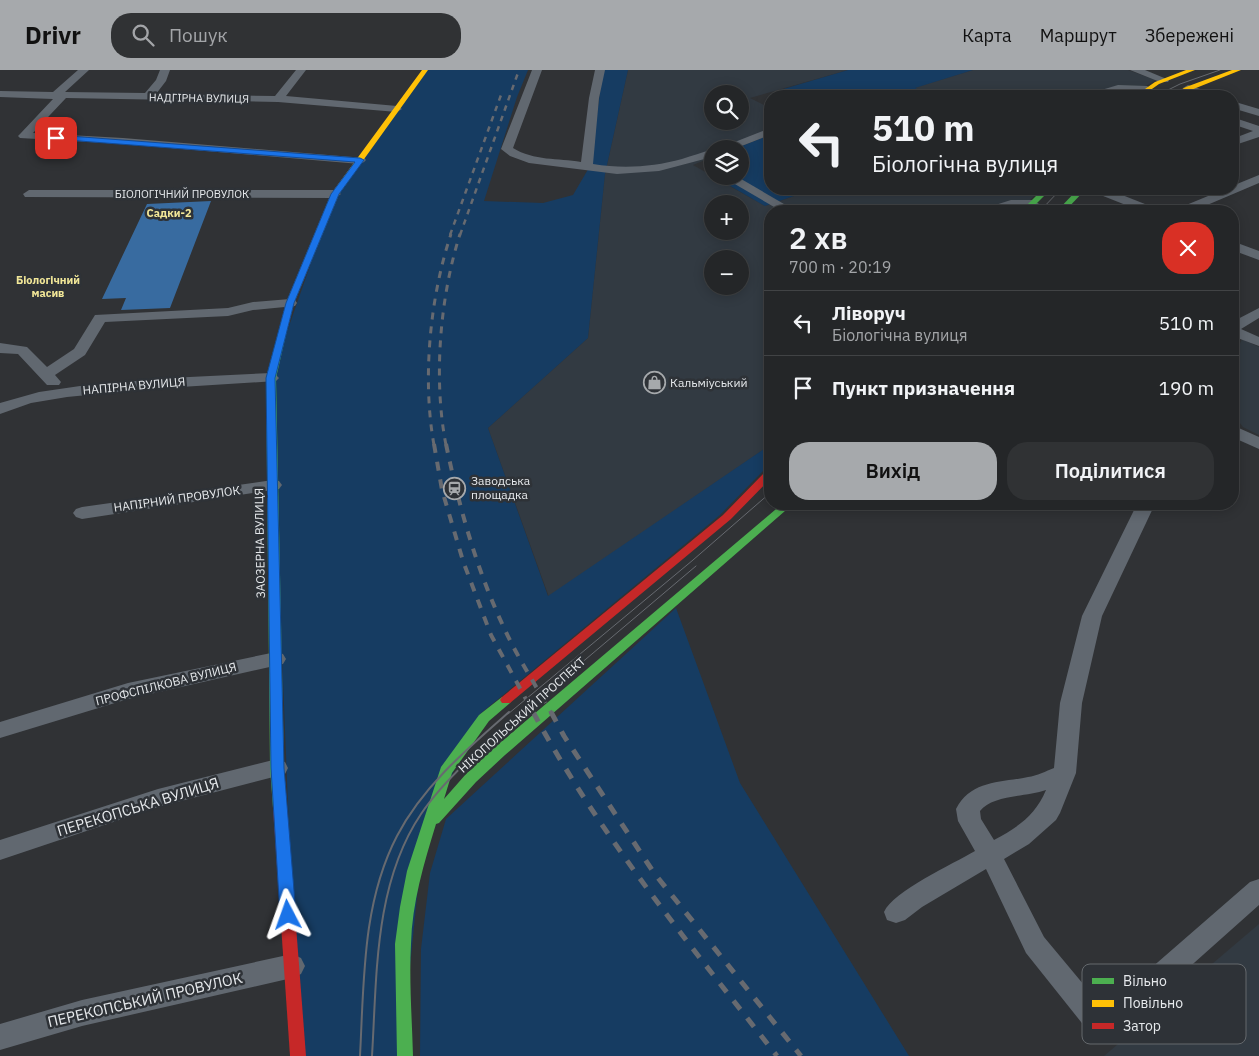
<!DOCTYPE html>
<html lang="uk">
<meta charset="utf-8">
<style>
body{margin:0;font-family:"IBM Plex Sans",sans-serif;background:#303234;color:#f1f3f6;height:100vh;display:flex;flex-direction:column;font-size:19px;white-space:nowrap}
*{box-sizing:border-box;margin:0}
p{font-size:16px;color:#a3a5a8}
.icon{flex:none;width:28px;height:28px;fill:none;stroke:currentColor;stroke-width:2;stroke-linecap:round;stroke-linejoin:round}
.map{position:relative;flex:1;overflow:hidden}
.panel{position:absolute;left:764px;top:135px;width:475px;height:305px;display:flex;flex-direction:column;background:#242628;border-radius:20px;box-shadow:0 2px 12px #0003,0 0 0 1px #414345}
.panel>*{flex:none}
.hud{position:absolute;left:764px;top:20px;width:475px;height:105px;border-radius:20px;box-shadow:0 2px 12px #0003,0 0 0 1px #414345;background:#242628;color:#f1f3f6;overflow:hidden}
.controls{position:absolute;left:704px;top:15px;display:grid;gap:10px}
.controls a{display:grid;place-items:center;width:45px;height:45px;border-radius:50%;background:#242628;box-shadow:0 2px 12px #0003,0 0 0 1px #414345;font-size:25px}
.pin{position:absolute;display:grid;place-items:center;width:42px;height:42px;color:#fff;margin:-21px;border-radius:10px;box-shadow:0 2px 8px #0006}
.me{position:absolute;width:55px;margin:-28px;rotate:356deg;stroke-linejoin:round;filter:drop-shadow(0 0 4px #0008)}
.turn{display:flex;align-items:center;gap:18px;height:105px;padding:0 25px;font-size:22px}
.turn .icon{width:65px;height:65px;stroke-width:2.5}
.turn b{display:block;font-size:35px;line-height:42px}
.round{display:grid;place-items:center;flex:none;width:52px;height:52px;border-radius:20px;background:#303234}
.headline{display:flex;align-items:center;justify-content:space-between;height:85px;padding:0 25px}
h1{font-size:30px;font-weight:600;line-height:38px}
.cta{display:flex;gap:10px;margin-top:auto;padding:10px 25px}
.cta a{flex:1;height:58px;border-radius:20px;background:#a6a9ac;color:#111;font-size:20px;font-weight:600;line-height:58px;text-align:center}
.cta a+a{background:#303234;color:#f1f3f6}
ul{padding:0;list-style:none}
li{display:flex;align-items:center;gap:15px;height:65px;padding:0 25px;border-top:1px solid #414345}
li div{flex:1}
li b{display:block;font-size:19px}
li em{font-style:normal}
header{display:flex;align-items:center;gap:30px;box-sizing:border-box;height:70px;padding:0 25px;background:#a6a9ac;color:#111}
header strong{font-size:24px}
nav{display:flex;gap:28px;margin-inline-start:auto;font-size:18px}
.search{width:350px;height:45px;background:#303234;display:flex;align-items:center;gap:12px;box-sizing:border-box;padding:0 18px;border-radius:20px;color:#a3a5a8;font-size:19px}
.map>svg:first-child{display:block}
</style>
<header>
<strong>Drivr</strong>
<div class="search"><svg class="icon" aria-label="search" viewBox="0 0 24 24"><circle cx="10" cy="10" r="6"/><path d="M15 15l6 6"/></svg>Пошук</div>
<nav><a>Карта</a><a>Маршрут</a><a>Збережені</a></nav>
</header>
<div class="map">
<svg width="1259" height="986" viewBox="0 0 1259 986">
<rect width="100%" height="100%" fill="#303235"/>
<g fill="#323a42" fill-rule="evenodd">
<path d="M628,0H848L750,28L770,38V65L734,79H712V87L693,95L765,136L814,119H1041L1019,141H770V375L549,527L488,358L588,268L605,104ZM712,24H740V51H712ZM712,134H740V161H712ZM712,189H740V216H712Z"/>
<polygon points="973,0 1128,0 1156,10 1144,17 1116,16 1084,26 934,26 914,18"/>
<polygon points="1242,269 1259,277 1259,365 1243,357 1233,344 1233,289"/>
<polygon points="1259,854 1259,986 1104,986"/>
</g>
<g fill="#163c62">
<polygon points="425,0 528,0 517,27 484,131 543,133 573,125 590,96 603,0 628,0 605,104 588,268 488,358 548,526 770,375 770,394 720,445 480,644 423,767 401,986 298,986 271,308 335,124"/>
<polygon points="848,0 973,0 915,18 934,26 794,26 780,20"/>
<polygon points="770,65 770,119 814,119 765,136 713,106 740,106 740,79 734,79"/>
<polygon points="676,538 740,713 909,986 420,986 421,879 430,803 446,749"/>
</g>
<polygon fill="#386ba0" points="211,131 170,238 121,240 126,228 102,229 147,134"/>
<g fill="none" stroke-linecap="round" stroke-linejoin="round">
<g fill="#616870" fill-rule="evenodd">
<polygon points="78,0 89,0 65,22 145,23 156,10 160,0 170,0 166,11 156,24 275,26 296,0 306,0 286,26 397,36 402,39 397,42 278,32 66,28 33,63 123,68 364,88 366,90 364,92 360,94 123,74 20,68 18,66 20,64 53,29 0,27 0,21 53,22"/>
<path d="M532,0H542L513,78C534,91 558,88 581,92L589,28L595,0H605L599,28L593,94C623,99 653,97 682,89C692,86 702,82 712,80V87L659,101L617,104L529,93L510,86L501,79Z"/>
<polygon points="1130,0 1145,0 1169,10 1168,12 1160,12"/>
<polygon points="1118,15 1147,16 1152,19 1147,22 1119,21 1102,26 1087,26 1088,24"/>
<polygon points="1188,15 1215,24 1216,26 1201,26 1184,20 1183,18"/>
<polygon points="1232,31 1259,39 1259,46 1232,38"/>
<polygon points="1232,47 1259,56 1259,67 1232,76 1232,69 1253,61 1232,54"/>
<polygon points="770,58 770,65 734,79 717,79"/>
<polygon points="1259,105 1259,113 1193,141 1177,141 1179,138 1225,119 1232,119 1232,116"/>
<polygon points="721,106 736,106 796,141 781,141"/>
<polygon points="1091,119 1107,119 1155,138 1157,141 1141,141 1093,122"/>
<polygon points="29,120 335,120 341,124 335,128 25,127 23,124"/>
<polygon points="1011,130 1033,130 1039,134 1033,138 984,141 986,138"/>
<polygon points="1232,171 1259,181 1259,190 1232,180"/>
<polygon points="290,229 295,230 297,233 295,236 253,240 228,246 105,252 85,285 55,305 61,312 59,315 47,315 18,284 0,283 0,273 27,277 47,297 74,279 95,245 228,238 253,232"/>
<polygon points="1259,238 1259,248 1241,259 1259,267 1259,276 1232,266 1232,252"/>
<polygon points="271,303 276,305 279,308 276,311 149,319 67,327 31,333 0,344 0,333 39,322 80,316 169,308"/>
<polygon points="1232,355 1259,367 1259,379 1232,367"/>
<polygon points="273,410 279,411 282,415 279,419 82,449 76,447 73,443 76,439 82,437"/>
<path d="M1137,434H1155L1102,546L1082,633L1076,703L1060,743L1056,750L1029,774L1004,789L1044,867L1104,939L1250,812L1259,809V835L1111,967L1102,971L1093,967L1026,883L986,799L922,837L905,850L896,853L887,850L884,842C893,821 953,794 975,781L958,751L956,739C971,710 1000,713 1028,707C1037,706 1046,701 1054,698L1060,633L1082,546ZM1046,720C1035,746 1018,757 994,770L981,749L980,741C992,725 1026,727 1046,720Z"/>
<polygon points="276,582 283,584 286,589 283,594 128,629 0,668 0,652 128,613"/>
<polygon points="277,689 285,692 288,698 285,704 158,737 0,790 0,770 158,719"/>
<polygon points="292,884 301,888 305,896 301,904 292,908 82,956 0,980 0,954 82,930"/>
</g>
<g fill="#4caf50" fill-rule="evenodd">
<polygon points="1043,119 1051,119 1029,141 1021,141"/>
<polygon points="1078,119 1086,119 1065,141 1057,141"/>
<polygon points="284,253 288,256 276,308 284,698 287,738 285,742 280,744 275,742 273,738 270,698 266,308 280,256"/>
<path d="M782,434H793L505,685L476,712L439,753L436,754C424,793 412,833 411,874C409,911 412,949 413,986H397L395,874L400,837L407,801L441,697L479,645L502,627H510L512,630L510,633L489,651L452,703L444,729L466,704L495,677Z"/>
</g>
<g fill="#ffc107" fill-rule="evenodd">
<polygon points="422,0 428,0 339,124 294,233 288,256 287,258 281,258 280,256 286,233 331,124"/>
<polygon points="1186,0 1195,0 1159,14 1142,26 1135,26 1155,12"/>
<polygon points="1232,0 1241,0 1176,26 1169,26 1186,17"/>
</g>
<g fill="#c62828" fill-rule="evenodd">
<polygon points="770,400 770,409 731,449 510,633 502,633 500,630 502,627 723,445 766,401"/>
<polygon points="280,732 285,734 287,738 306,986 290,986 273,738 275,734"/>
</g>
<g stroke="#676a70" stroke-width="1">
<polyline points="1156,26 1180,14 1220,0"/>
<polyline points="1040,141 1061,119"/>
<polyline points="508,644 693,490 770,423"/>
<polyline points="521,644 696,496"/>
</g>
<g stroke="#676a70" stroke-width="2">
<path d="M360,986C364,912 362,833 397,766C423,716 468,678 509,642"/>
<path d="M372,986C377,905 374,814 421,744C446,707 489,671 523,642"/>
</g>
<g stroke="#676a70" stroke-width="2.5" stroke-dasharray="5.5 5.5" stroke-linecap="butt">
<polyline points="450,165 501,25"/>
<polyline points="460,165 519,0"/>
</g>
<g stroke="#676a70" stroke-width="3" stroke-dasharray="7 7" stroke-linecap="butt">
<path d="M434,375C422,309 430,227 451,164"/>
<path d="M446,375C433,309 440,227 460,164"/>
</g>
<g stroke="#676a70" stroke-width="4" stroke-dasharray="9 9" stroke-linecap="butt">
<polyline points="434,374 442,420 463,491 491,565 534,644"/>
<path d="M446,374C459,437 477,501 505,560C518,588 536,616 552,644"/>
</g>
<g stroke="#676a70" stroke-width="5" stroke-dasharray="11 11" stroke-linecap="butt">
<path d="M533,642C600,766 690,875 777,986"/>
<polyline points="551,642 564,666 654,803 801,986"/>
</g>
</g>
<polygon fill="#1a73e8" stroke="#114b97" points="56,65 360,88 364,90 339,124 294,233 275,308 284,698 296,845 293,850 288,852 283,850 280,845 271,698 266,308 286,233 331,124 355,92 53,69 52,68"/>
<defs>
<symbol id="shop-ring" viewBox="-11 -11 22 22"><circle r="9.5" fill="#2e3237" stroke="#a6a9ac" stroke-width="1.5"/><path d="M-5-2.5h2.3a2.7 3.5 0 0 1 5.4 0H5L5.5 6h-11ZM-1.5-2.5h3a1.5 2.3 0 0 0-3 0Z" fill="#a6a9ac"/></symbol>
<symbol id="station-ring" viewBox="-11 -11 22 22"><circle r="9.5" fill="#2e3237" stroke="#a6a9ac" stroke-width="1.5"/><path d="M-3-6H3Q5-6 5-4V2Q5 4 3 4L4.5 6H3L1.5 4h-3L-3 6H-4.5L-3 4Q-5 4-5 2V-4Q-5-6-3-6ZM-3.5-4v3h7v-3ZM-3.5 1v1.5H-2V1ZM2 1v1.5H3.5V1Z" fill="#a6a9ac"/></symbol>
</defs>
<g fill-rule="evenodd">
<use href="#shop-ring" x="642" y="300" width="25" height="25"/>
<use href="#station-ring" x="442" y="406" width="25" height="25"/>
</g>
<g text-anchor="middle" stroke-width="5" stroke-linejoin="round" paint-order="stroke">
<g font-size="11" fill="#e6e9ec" stroke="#2e3237">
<text transform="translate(199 28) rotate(1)" y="4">НАДГІРНА ВУЛИЦЯ</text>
<text x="182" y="128">БІОЛОГІЧНИЙ ПРОВУЛОК</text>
</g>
<g font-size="11" font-weight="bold" fill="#f2e798" stroke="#2e3237">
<text x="169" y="147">Садки-2</text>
<text x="48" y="214">Біологічний<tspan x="48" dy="13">масив</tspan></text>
</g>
<g font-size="12" fill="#e6e9ec" stroke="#2e3237" text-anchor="start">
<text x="670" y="317">Кальміуський</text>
<text x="471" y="415">Заводська<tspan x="471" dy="14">площадка</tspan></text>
</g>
<g font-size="12" fill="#e6e9ec" stroke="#2e3237">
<text transform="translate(134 316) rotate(-5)" y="4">НАПІРНА ВУЛИЦЯ</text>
<text transform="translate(177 429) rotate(-8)" y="4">НАПІРНИЙ ПРОВУЛОК</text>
<text transform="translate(260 473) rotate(-91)" y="4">ЗАОЗЕРНА ВУЛИЦЯ</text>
<text transform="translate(166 614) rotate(-14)" y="4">ПРОФСПІЛКОВА ВУЛИЦЯ</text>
<text transform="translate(522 645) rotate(-42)" y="4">НІКОПОЛЬСЬКИЙ ПРОСПЕКТ</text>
</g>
<g font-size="15" fill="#e6e9ec" stroke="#2e3237">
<text transform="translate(138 737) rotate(-17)" y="5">ПЕРЕКОПСЬКА ВУЛИЦЯ</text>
<text transform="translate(145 930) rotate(-13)" y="5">ПЕРЕКОПСЬКИЙ ПРОВУЛОК</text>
</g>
</g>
<rect x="1082" y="894" width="164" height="80" rx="8" fill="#2e3237" stroke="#65696d" stroke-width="1"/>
<rect x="1092" y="908" width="22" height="6" fill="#4caf50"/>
<rect x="1092" y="930" width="22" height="7" fill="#ffc107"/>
<rect x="1092" y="953" width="22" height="6" fill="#c62828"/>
<g font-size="14" fill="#e6e9ec">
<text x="1123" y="916">Вільно</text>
<text x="1123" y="938">Повільно</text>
<text x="1123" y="961">Затор</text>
</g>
</svg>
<div class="controls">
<a><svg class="icon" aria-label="search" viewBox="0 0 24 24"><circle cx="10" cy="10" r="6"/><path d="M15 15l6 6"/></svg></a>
<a><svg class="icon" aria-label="layers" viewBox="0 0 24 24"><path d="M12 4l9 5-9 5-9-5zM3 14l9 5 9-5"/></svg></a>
<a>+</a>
<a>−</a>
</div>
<div class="pin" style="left:56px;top:68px;background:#d93025"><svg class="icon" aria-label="arrive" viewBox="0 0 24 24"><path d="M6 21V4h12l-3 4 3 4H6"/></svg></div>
<svg class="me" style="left:288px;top:845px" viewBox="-20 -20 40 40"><path d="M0-17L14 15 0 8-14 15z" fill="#1a73e8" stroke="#fff" stroke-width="4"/></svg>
<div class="hud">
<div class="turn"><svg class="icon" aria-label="left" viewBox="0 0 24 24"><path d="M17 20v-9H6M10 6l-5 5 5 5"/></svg><div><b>510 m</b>Біологічна вулиця</div></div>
</div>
<section class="panel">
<div class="headline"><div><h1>2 хв</h1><p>700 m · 20:19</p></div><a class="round" style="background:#d93025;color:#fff"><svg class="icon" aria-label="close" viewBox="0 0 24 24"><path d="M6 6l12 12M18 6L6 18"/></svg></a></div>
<ul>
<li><svg class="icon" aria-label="left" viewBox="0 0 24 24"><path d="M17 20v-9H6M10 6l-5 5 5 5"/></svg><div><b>Ліворуч</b><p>Біологічна вулиця</p></div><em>510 m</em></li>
<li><svg class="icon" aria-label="arrive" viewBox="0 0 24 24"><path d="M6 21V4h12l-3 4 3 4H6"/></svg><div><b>Пункт призначення</b></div><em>190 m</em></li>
</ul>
<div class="cta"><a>Вихід</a><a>Поділитися</a></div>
</section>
</div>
